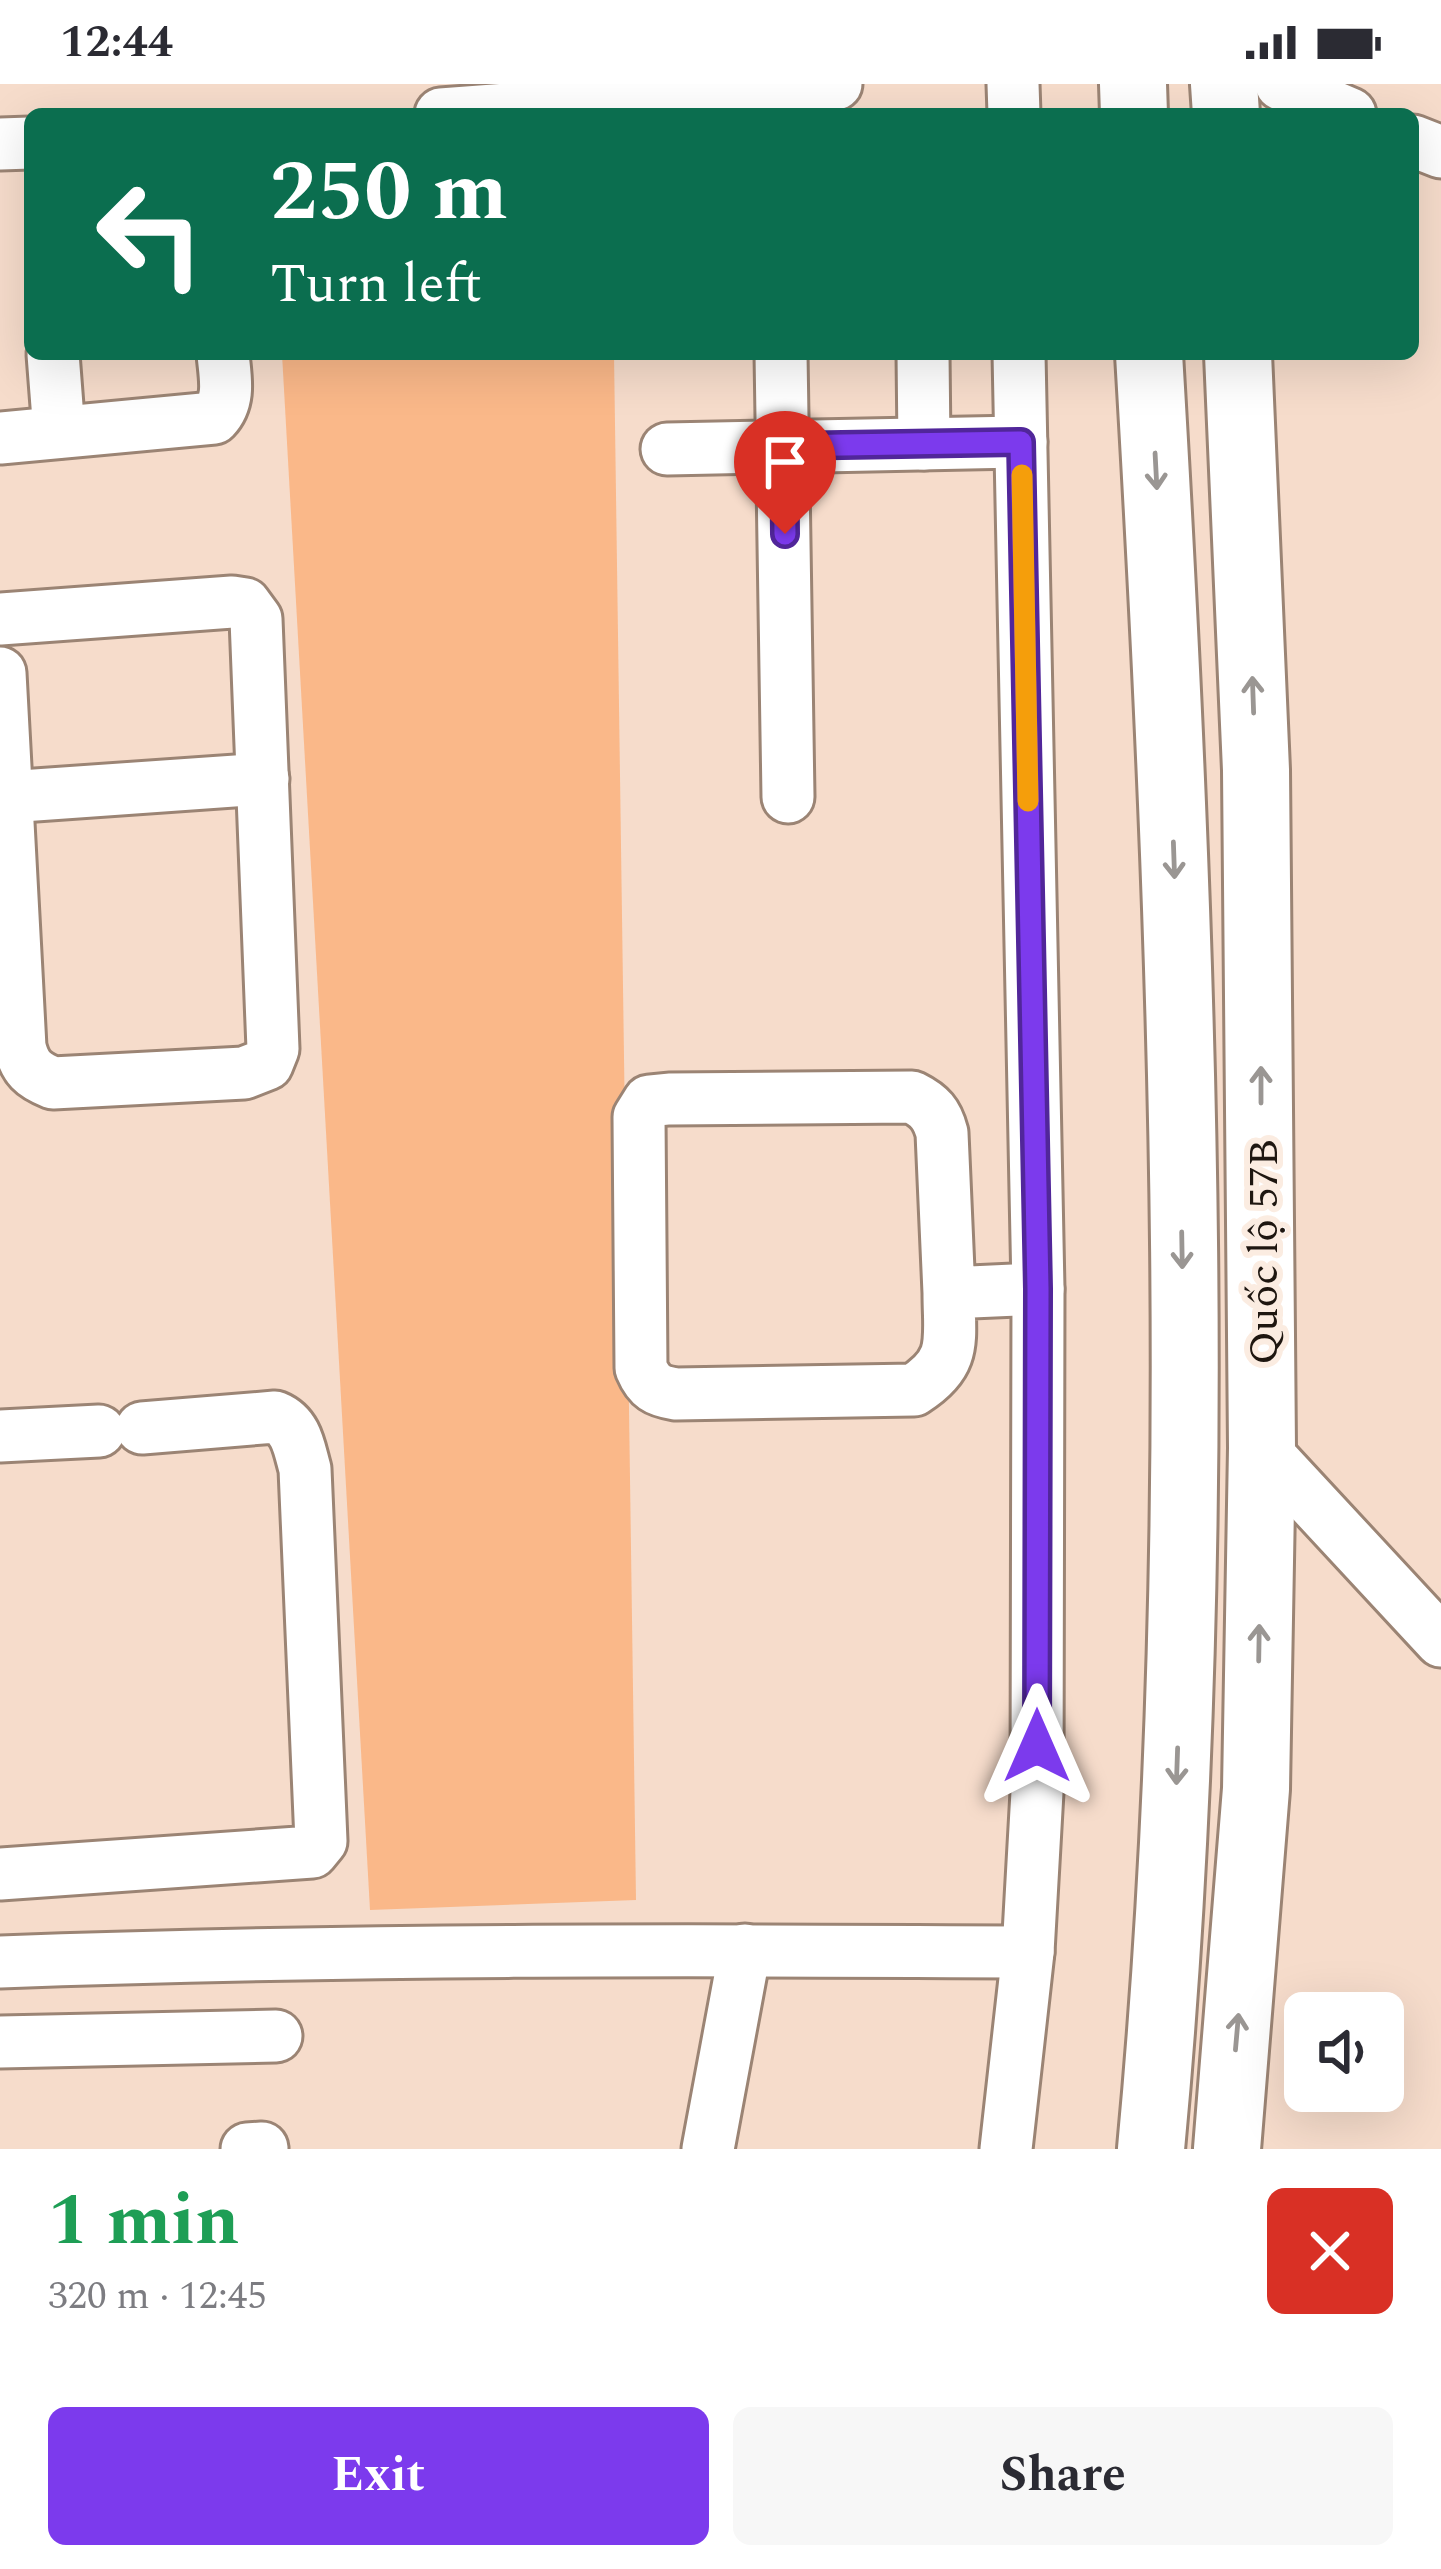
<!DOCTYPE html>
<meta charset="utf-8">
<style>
body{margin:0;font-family:Spectral,serif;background:#f7f7f7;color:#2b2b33;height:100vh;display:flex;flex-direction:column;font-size:45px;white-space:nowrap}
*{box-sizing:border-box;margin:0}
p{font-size:39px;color:#7c7c81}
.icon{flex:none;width:66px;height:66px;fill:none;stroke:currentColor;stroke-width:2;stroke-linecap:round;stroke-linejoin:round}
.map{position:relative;height:2065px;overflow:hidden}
.panel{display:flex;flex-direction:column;background:#fff;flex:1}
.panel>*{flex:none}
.hud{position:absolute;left:24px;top:24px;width:1395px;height:252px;border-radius:18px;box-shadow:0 12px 48px #0002;background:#0b6e4f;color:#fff;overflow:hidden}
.fabs{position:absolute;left:1284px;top:1908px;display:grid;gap:24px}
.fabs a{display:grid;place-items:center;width:120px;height:120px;border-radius:18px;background:#fff;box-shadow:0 12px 48px #0002;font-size:60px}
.pin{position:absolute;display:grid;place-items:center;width:102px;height:102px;color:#fff;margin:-123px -51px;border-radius:50% 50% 50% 0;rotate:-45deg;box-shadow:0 0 12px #0007}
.pin .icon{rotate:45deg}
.me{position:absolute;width:132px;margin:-66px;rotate:0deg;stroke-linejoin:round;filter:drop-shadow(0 0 9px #0008)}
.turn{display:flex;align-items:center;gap:42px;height:252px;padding:0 48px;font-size:54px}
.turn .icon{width:156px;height:156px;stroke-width:2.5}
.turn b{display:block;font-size:84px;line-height:102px}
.round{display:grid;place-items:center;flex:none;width:126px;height:126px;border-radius:18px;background:#f7f7f7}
.headline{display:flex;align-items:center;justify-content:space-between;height:204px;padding:0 48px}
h1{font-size:72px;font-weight:700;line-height:90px;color:#1e9e55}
.cta{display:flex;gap:24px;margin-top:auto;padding:24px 48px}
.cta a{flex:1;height:138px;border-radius:18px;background:#7c3aed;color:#fff;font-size:48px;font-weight:700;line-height:138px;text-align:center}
.cta a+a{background:#f7f7f7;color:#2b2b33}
.status{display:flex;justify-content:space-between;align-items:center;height:84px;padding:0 60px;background:#fff;direction:ltr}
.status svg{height:33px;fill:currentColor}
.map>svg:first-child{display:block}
</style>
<div class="status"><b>12:44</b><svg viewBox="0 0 49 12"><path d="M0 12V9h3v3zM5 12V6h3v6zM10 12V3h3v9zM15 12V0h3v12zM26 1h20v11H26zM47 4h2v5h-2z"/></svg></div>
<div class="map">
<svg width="1441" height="2065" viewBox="0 0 1441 2065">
<rect width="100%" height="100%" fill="#f6dccb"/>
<polygon fill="#fab889" points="282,270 614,270 636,1816 370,1826"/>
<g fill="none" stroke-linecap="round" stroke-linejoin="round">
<defs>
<g id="minor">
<polyline points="1013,0 1014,30"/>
<polyline points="1281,0 1350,30"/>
<polyline points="441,30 836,0"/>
<polyline points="1413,57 1441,68"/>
<polyline points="0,60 30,59"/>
<polyline points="53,270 59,348"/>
<polyline points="781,270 788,713"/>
<polyline points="923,270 924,360"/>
<path d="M0,354L214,334C231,316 225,293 223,270"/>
<polyline points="667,365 1021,358"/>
<path d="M0,535L232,518L245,520L256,535L273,965L267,980L244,989L53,999C33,991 25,984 20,963L0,589"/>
<polyline points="7,713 263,695"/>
<path d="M949,1209C949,1256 958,1278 914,1306L676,1310C657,1307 649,1303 641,1284L639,1033L649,1017L669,1015L912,1013C930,1022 937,1030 942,1049L949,1209L1038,1205"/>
<polyline points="0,1352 99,1347"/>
<polyline points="1262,1364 1441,1557"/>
<path d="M0,1790L312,1768L321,1757L305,1385C299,1364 297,1342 275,1333L142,1344"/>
<path d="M0,1878C342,1865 685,1866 1028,1868L1037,1708L1038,1205L1019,270"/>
<polyline points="0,1958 276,1952"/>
<polyline points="247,2065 262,2064"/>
<polyline points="708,2065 745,1866"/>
<polyline points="1006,2065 1028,1868"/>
</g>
<g id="major">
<polyline points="1133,0 1134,30"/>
<polyline points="1224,0 1226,30"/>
<path d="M1149,270C1184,867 1207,1469 1151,2065"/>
<polyline points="1227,2065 1256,1705 1262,1364 1256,686 1238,270"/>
</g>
</defs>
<use href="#minor" stroke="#9b8474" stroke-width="57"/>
<use href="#major" stroke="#9b8474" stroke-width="72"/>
<use href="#minor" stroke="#fff" stroke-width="51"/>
<use href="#major" stroke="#fff" stroke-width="66"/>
</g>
<defs><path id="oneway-shaft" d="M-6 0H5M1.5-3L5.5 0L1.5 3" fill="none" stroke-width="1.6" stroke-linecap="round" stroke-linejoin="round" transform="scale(3)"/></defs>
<g stroke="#9a9693">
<use href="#oneway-shaft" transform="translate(1156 387) rotate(87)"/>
<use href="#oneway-shaft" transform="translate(1253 611) rotate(-92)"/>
<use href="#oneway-shaft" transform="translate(1174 776) rotate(88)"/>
<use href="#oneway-shaft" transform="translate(1261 1001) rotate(-90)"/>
<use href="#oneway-shaft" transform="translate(1182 1166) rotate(89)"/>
<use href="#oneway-shaft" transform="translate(1259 1559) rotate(-89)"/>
<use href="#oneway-shaft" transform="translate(1177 1682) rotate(92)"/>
<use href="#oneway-shaft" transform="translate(1237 1948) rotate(-85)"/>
</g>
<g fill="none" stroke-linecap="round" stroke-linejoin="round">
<defs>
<polyline id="route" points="785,450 784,362 1021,358 1038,1205 1037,1662"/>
</defs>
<use href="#route" stroke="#51269a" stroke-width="30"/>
<use href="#route" stroke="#7c3aed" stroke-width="21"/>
<polyline stroke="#f59e0b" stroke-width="21" points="1022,391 1028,717"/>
</g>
<g text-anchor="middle" stroke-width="12" stroke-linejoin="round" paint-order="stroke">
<g font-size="42" fill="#1e1610" stroke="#fbece1">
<text transform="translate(1262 1168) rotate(-90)" y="15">Quốc lộ 57B</text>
</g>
</g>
</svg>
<div class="fabs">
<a><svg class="icon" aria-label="sound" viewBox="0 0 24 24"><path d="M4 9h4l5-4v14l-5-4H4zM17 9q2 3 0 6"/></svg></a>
</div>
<div class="pin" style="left:785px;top:450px;background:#d93025"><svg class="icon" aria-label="arrive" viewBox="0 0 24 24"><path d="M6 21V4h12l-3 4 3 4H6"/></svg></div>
<svg class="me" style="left:1037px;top:1662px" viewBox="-20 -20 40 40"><path d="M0-17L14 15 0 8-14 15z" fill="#7c3aed" stroke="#fff" stroke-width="4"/></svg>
<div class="hud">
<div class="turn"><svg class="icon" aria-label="left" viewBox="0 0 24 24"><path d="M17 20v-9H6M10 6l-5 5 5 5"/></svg><div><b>250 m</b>Turn left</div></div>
</div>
</div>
<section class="panel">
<div class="headline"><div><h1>1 min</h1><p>320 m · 12:45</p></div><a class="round" style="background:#d93025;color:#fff"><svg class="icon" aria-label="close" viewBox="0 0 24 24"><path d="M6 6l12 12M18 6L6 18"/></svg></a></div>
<div class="cta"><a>Exit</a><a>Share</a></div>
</section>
